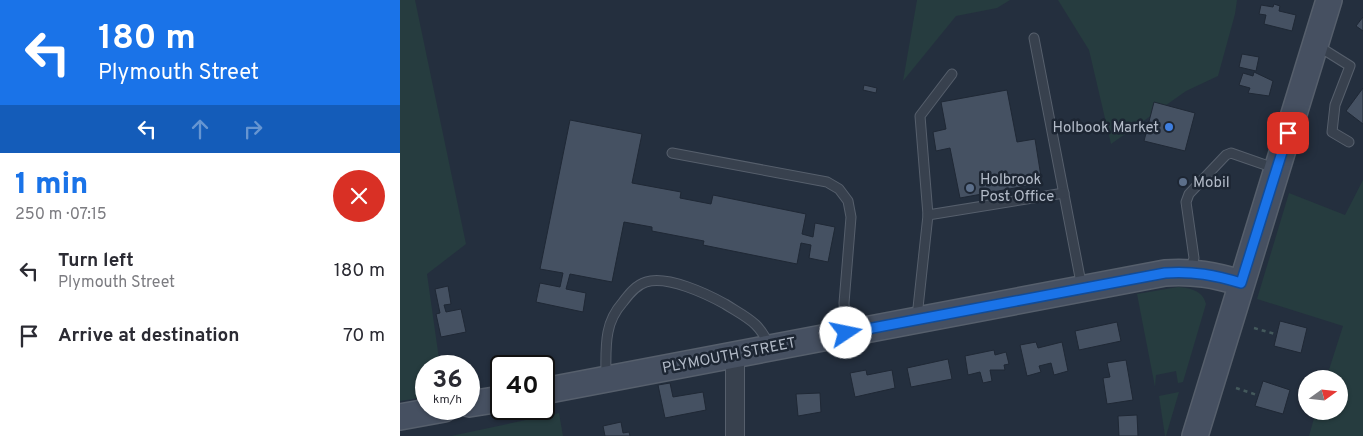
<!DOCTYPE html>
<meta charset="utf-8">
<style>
body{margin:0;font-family:Overpass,sans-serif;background:#f7f7f7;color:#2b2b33;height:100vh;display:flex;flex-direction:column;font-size:19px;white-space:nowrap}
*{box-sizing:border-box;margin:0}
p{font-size:16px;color:#7c7c81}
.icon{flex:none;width:28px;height:28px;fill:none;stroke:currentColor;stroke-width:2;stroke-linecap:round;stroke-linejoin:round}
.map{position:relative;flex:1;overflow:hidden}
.drawer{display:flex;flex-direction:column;background:#fff;width:400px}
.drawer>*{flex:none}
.banner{background:#1a73e8;color:#fff;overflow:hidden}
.needle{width:32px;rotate:75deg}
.buttons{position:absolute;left:898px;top:370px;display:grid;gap:10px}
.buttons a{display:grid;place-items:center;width:50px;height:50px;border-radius:50%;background:#fff;box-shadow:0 1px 4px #0004;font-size:25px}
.speed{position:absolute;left:15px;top:355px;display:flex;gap:10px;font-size:25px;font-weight:700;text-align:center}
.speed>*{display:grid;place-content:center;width:65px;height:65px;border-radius:50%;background:#fff;box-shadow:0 1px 4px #0004;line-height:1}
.speed small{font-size:12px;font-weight:400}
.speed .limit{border:2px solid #111;border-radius:8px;background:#fff;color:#111}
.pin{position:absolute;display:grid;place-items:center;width:42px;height:42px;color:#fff;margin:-21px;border-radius:10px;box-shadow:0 2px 8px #0006}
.me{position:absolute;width:55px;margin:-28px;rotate:79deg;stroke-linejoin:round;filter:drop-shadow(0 0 4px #0008)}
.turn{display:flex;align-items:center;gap:18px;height:105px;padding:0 15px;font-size:22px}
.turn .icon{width:65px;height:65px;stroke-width:2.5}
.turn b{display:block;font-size:35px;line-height:42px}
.lanes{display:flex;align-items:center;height:48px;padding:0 15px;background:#0003;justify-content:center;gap:25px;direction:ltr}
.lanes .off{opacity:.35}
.round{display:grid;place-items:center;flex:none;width:52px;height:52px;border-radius:26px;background:#f7f7f7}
.overview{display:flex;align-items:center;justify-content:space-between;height:85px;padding:0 15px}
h1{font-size:30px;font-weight:800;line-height:38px;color:#1a73e8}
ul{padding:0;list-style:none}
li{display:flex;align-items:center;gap:15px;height:65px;padding:0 15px}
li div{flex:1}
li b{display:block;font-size:19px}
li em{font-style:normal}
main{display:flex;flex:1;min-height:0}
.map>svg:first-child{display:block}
</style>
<main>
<section class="drawer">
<div class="banner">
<div class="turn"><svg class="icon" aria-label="left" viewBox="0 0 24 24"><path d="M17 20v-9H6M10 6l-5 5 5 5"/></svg><div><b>180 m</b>Plymouth Street</div></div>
<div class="lanes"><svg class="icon" aria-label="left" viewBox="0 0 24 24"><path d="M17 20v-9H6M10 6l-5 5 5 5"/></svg><svg class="icon off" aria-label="ahead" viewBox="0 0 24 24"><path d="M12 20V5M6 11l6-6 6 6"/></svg><svg class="icon off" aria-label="right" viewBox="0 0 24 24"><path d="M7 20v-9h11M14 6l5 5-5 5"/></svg></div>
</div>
<div class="overview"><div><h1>1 min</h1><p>250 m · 07:15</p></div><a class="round" style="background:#d93025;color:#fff"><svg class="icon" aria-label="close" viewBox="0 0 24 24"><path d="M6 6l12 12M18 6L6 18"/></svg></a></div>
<ul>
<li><svg class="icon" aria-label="left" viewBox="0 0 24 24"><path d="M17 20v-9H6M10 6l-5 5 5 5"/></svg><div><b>Turn left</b><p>Plymouth Street</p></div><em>180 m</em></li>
<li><svg class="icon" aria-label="arrive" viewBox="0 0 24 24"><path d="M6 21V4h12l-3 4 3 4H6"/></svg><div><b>Arrive at destination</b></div><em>70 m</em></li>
</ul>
</section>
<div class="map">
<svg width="963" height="436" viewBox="0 0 963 436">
<rect width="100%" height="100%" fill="#242f3e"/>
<g fill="#263c3f">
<polygon points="0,0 15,0 66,244 27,274 40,366 26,366 26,397 0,401"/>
<polygon points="517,0 610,0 597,8 556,16 503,81"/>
<polygon points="658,0 837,0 835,14 818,76 786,91 711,144 689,50"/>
<polygon points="963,180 963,436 909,436 916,411 939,411 939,379 926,379 943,326 857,299 889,193 945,215"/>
<path d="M778,287C791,288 803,291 806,304L783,382L778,383L776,371L756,375L755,387L737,294Z"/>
<polygon points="779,392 766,436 765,436 759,396"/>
<polygon points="159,413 163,436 51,436"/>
</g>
<g fill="#455162" stroke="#1f2835">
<polygon points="874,4 880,6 879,11 896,15 892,31 864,24 866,15 859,14 861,5 873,7"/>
<polygon points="963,17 963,31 956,26"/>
<polygon points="842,54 859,57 856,71 839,67"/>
<polygon points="854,72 873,81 869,96 848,93 850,88 839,85 843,73 853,76"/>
<polygon points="464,85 477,88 476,93 463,90"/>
<polygon points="963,88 963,124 946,111"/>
<polygon points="607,90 617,142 635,139 642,183 560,198 550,148 536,151 533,132 546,129 541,102"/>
<polygon points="754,102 795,113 785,151 744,141"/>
<polygon points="170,120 242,134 232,183 281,192 280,198 311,204 313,195 406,214 402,234 413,237 415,223 435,227 428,262 409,258 411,245 401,243 397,264 303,245 304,241 252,231 252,227 224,222 212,282 170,274 166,289 186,293 183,312 136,302 140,283 160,287 163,273 140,269"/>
<polygon points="48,286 51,304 44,305 46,312 61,309 66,332 41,337 36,314 40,313 35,289"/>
<polygon points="880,321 907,328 901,353 874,346"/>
<polygon points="717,322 721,341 679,350 675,331"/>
<polygon points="636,342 638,348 662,342 668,371 654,375 651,363 639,366 641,372 627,376 620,345"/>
<polygon points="594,350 595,355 606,352 609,364 604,365 605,370 590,370 592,381 583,383 580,372 568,375 565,356"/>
<polygon points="548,359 552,379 511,387 507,368"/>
<polygon points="726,360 733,400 707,404 703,378 710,377 707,363"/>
<polygon points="466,370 467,375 492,370 495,388 455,397 450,373"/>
<polygon points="863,381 890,390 883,414 855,406"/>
<polygon points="270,383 273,397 303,392 306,410 265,418 258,385"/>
<polygon points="420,393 421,412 398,416 396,394"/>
<polygon points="737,415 738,436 719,436 718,416"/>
<polygon points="221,422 223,433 229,432 230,436 205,436 203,426"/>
</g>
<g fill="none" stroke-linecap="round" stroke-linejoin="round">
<defs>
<g id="lane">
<polyline points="634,38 682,288"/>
<polyline points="918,46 950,66 935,105 932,132 949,142"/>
<polyline points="272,153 427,182 439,189 448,201 451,217 444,303 446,333"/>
<polyline points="528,215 520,116 552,74"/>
<polyline points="790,271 794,258 786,202 789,194 826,155 831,153 877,169"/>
<polyline points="517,317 528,215 664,193"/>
<path d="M206,377C206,362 205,347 208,332C210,321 216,310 223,302C229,294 236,285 246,282C267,275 307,294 325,304C347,318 360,322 370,348"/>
</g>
<polyline id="street" points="335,354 335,436"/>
<g id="secondary">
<path d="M144,391L765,273C793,271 815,275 841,283"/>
<polyline points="69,404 101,399"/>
<polyline points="0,417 44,409"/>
<polyline points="795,436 929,0"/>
</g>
</defs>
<use href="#lane" stroke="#565f6c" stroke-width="11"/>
<use href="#street" stroke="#565f6c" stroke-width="20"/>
<use href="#secondary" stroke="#565f6c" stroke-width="28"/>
<g stroke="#44595c" stroke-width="2.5" stroke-dasharray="4 4" stroke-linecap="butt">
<polyline points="854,328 875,334"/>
<polyline points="836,388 857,395"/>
</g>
<use href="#lane" stroke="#38414e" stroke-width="9"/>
<use href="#street" stroke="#38414e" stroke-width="18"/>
<use href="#secondary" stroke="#465061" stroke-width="25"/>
</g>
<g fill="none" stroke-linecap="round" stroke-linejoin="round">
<defs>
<path id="route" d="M446,333L765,273C793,271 815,275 841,283L888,133"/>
</defs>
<use href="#route" stroke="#114b97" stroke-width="12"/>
<use href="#route" stroke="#1a73e8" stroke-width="9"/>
</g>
<circle fill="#3f7fe0" stroke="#1d2633" stroke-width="2" cx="769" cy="127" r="5"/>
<g fill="#5c6f8a" stroke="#1d2633" stroke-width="2">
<circle cx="783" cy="182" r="5"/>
<circle cx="570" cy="188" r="5"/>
</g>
<g text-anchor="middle" stroke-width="5" stroke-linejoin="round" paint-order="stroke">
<g font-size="15" fill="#b4bcc9" stroke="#1d2633" text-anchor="start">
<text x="759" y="132" text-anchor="end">Holbook Market</text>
<text x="580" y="184">Holbrook<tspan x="580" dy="17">Post Office</tspan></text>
<text x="793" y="187">Mobil</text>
</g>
<g font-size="15" fill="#b4bcc9" stroke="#1d2633">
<text transform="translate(329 355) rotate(-11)" y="5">PLYMOUTH STREET</text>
</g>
</g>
</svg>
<div class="buttons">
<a><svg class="needle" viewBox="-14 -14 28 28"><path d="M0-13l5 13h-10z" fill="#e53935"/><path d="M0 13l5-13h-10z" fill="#7c7c81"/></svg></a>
</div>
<div class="speed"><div>36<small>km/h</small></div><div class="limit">40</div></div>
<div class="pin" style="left:888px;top:133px;background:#d93025"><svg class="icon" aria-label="arrive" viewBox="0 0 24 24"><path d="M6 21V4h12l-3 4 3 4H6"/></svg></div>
<svg class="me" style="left:446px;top:333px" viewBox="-20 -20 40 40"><circle r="19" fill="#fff"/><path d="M0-13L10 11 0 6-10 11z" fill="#1a73e8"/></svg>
</div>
</main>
